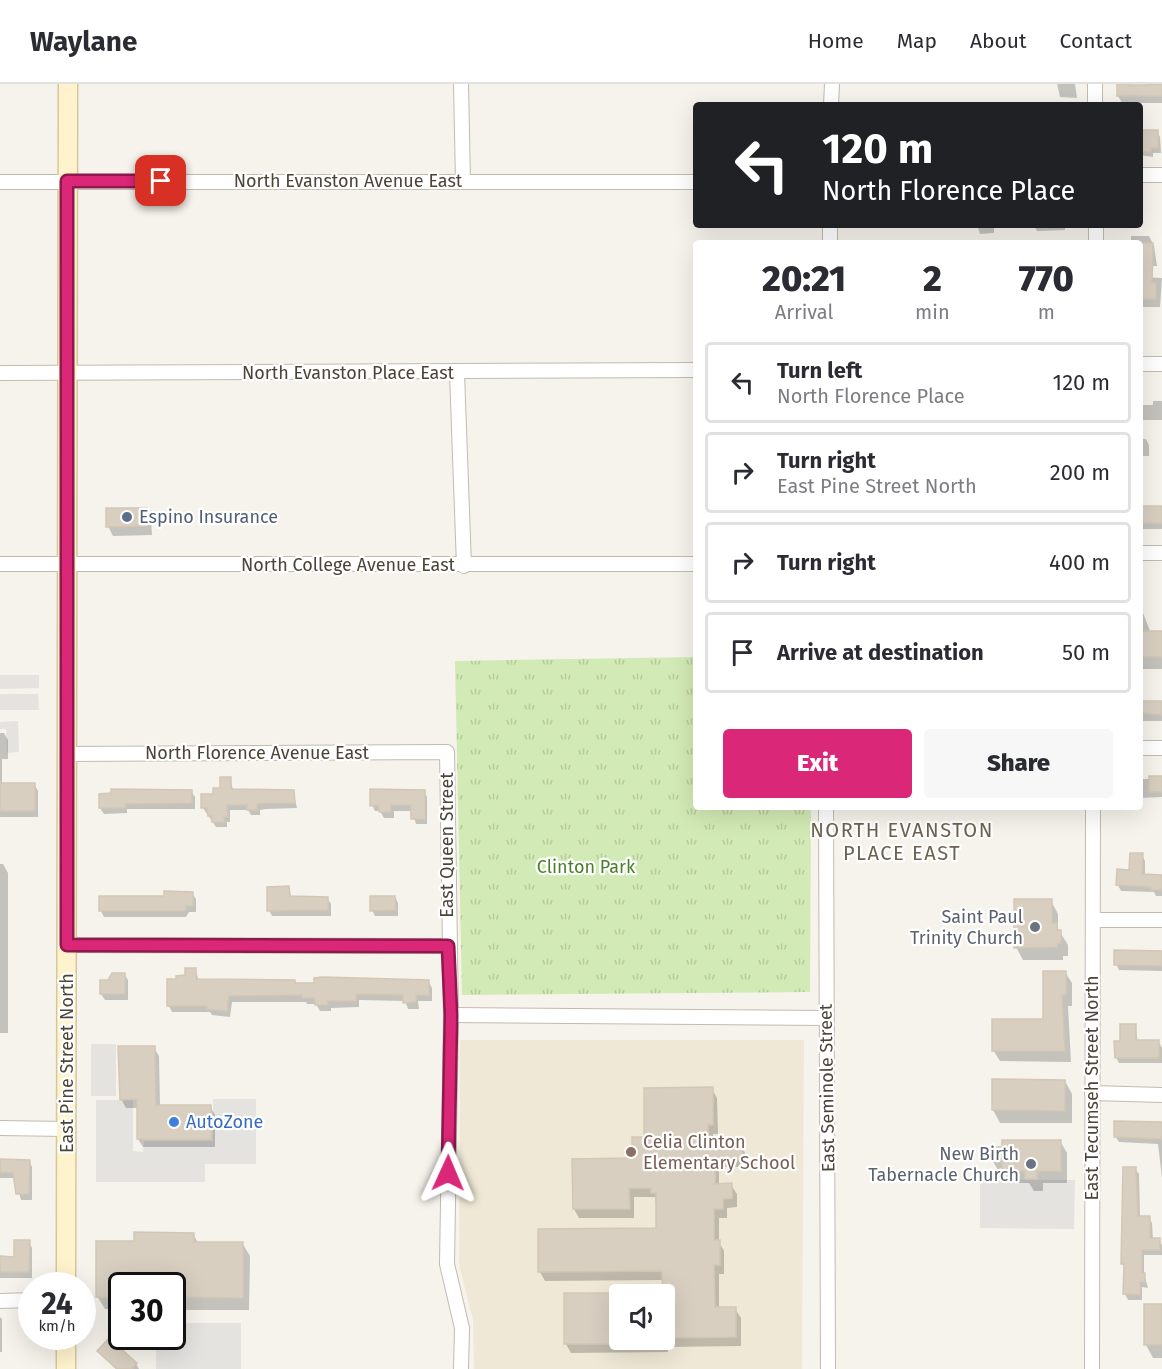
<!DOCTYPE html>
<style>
body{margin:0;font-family:"Fira Sans",sans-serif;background:#f7f7f7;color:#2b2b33;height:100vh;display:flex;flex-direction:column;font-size:22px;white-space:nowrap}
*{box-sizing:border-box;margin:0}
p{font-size:20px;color:#7c7c81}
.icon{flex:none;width:33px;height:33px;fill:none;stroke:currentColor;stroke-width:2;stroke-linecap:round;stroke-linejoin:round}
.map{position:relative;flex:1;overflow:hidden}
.panel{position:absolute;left:693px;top:156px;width:450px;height:570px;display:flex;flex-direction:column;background:#fff;border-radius:6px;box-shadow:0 6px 24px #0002}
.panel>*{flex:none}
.banner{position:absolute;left:693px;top:18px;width:450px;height:126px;border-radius:6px;box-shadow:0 6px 24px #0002;background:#202124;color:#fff;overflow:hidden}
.fabs{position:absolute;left:609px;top:1200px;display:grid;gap:12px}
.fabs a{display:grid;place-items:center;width:66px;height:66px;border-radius:6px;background:#fff;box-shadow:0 6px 24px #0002;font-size:30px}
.speed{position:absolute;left:18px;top:1188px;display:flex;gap:12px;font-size:30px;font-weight:700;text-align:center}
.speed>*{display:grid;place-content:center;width:78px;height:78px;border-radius:50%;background:#fff;box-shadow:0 6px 24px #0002;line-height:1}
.speed small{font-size:15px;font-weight:400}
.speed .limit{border:3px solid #111;border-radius:9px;background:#fff;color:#111}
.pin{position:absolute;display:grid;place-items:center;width:51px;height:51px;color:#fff;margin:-26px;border-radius:12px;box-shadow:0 3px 9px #0006}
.me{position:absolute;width:66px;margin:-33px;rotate:1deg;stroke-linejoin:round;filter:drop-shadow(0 0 4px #0008)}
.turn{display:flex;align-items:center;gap:21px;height:126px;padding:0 30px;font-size:27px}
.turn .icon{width:78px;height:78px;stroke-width:2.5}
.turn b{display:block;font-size:42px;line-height:51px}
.eta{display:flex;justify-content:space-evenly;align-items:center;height:102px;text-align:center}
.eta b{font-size:36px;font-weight:800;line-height:42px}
.primary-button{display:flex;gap:12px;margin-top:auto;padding:12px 30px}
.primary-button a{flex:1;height:69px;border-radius:6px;background:#db2777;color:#fff;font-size:24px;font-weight:800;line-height:69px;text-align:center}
.primary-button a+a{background:#f7f7f7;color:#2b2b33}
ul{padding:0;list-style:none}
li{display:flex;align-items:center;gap:18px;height:81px;margin:0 12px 9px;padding:0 18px;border:3px solid #e1e1e2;border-radius:6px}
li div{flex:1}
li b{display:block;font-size:22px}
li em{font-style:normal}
header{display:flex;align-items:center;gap:36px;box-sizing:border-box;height:84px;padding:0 30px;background:#fff;border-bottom:2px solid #e1e1e2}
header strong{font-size:28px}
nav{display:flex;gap:33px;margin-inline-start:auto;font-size:21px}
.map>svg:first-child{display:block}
</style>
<header>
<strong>Waylane</strong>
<nav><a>Home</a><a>Map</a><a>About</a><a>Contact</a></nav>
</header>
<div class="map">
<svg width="1162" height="1285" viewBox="0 0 1162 1285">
<defs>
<pattern id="park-tufts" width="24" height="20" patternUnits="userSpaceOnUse" patternTransform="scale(1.5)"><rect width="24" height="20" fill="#d2eab5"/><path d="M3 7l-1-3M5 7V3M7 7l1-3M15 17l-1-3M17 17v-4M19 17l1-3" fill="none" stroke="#b6ca9c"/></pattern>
</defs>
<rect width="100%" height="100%" fill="#f6f3ec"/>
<path fill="#efe8d6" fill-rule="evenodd" d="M460,956H804L802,1285H474L473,1236L459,1181ZM620,1210H664V1256H620Z"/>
<polygon fill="url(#park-tufts)" points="696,573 696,723 811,723 810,908 462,911 455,577"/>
<g fill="#e5e3e0">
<polygon points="0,591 39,591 39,604 0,605"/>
<polygon points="0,610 38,610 39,626 0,626"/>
<polygon points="18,637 19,668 7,669 6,645 0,645 0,638"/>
<rect x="91" y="960" width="25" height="52"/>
<polygon points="213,1015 256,1015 256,1080 205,1080 205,1098 96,1098 96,1016 133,1016 133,1067 143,1068 144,1057 213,1057"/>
<polygon points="980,1095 1075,1096 1074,1145 980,1144"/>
<polygon points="173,1239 241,1239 241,1285 156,1285 156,1253 172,1252"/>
</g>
<g fill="#0003" fill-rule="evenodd">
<polygon points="1057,0 1075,0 1077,14 1060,13"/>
<polygon points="1118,0 1162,1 1162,19 1122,19 1118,12"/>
<polygon points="1157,47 1160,53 1161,69 1153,69 1153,73 1140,71 1140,48"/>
<polygon points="977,141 994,141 994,149 980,150"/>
<polygon points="1034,141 1065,141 1065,146 1037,147"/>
<polygon points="1131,152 1149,152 1154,162 1157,182 1140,182 1140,159 1123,159 1131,158"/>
<polygon points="1140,193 1162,194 1160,223 1140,223"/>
<polygon points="1153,317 1162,317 1162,336 1141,336 1141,355 1146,355 1149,361 1149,372 1140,372 1140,321 1153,321"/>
<rect x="1140" y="423" width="22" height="22"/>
<polygon points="146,425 151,435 152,451 113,452 108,442"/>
<polygon points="1140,521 1150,547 1162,549 1162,585 1140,585"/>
<polygon points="1140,617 1162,618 1162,637 1140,637"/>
<polygon points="0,649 4,649 8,656 8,675 2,675 2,700 34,700 38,707 38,733 0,733"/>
<polygon points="230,694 233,706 293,707 297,724 266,725 260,726 260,731 251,731 248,726 230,726 230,738 227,738 227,743 216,743 203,724"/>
<polygon points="1140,695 1162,695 1162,713 1140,714"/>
<polygon points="191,707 195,713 195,725 127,725 127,729 104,730 100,724"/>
<polygon points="424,707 427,713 427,740 416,740 412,727 394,727 394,734 384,734 380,727 375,727 372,721"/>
<polygon points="1142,771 1145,777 1145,792 1162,792 1162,812 1156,812 1154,808 1121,807 1118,801 1118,787 1131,787"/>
<polygon points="0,780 3,780 8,789 8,949 0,949"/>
<polygon points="288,804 292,814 327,814 331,820 331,832 272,832 269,826"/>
<polygon points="192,809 196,815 196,828 189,828 186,833 104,833 101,827"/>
<polygon points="395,813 398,819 398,832 375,832 372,826"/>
<polygon points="1051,817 1058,830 1058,845 1068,861 1068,872 1063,872 1063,876 1023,876 1016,863"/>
<polygon points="1162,869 1162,887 1119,886 1116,880"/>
<polygon points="195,885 199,897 296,901 428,897 432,904 432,917 418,917 419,925 408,925 405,917 359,916 359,923 331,924 331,927 320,927 316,920 307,920 306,918 232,918 230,933 212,931 210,928 172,928 169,922 177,897"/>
<polygon points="1065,888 1072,899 1072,922 1068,922 1071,978 1000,977 993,966 1045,937"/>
<polygon points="124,890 128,896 128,916 105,916 101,910 109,897"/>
<polygon points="1135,942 1138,958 1158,957 1162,964 1162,979 1119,979 1116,973 1122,958"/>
<polygon points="154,964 159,972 160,1022 210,1022 215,1031 215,1063 143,1063 138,1055 138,1024 126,1024 121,1015"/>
<polygon points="1065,997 1072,1010 1072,1039 1000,1039 993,1026"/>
<path d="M712,1005L717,1014L718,1050H713V1062H741L746,1071V1083H719V1101H731L737,1110V1123L727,1124V1134H719V1158L724,1167V1190H719V1225H735L741,1234V1262L668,1263V1268L571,1269L566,1260L565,1211L664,1210V1196L545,1197L540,1188L658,1145L655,1113H634V1134H579L574,1125L634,1076L646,1054ZM620,1210H664V1256H620Z"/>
<polygon points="1162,1040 1162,1094 1158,1060 1119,1058 1115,1052"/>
<polygon points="1060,1057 1067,1069 1067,1099 1043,1099 1043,1107 1034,1107 1029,1099 1010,1099 1003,1086 998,1086 991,1074"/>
<polygon points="0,1074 2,1077 29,1077 32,1083 32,1116 21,1116 15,1094 0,1094"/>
<polygon points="1135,1085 1139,1090 1140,1133 1149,1133 1152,1139 1153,1156 1159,1156 1162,1161 1162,1171 1144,1171 1144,1189 1148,1204 1142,1203 1142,1216 1128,1216 1125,1210 1125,1184 1122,1179"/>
<polygon points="193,1150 198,1159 242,1159 250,1172 249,1226 172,1226 172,1202 122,1202 122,1225 105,1225 97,1212 135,1159"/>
<polygon points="29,1158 32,1164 32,1194 0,1194 0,1174 15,1174"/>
<polygon points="1162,1222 1162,1274 1153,1274 1146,1261"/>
<polygon points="0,1233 2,1235 2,1268 0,1268"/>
<polygon points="99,1267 136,1280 139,1285 116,1285"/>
</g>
<g fill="#d8cfc1" stroke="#d3c7b4" stroke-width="1.5">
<polygon points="1117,0 1129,0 1129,2 1162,0 1162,12 1117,12"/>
<polygon points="1140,46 1158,46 1158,64 1151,64 1151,68 1140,68"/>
<polygon points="1140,159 1153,159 1152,199 1156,199 1156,215 1140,215"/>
<rect x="1140" y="422" width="22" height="17"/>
<polygon points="106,424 147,424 147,442 106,443"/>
<rect x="1140" y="547" width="22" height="26"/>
<polygon points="1140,617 1162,617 1162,631 1140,629"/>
<rect x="1149" y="692" width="13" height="16"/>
<polygon points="220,693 231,693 231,705 294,706 295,719 262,719 257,720 257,726 247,726 247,721 227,721 228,733 224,733 225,738 212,738 212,732 208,732 207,724 201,724 201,710 213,710 213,704 220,704"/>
<rect x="0" y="699" width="35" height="28"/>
<polygon points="111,705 192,706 192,719 125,720 125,724 99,724 99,710 111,709"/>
<polygon points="370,705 425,706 425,735 411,735 411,721 391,721 391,728 379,728 379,721 370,722"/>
<polygon points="1130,769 1143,769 1142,790 1162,791 1162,806 1151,806 1151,803 1116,801 1117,785 1129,786"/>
<polygon points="289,802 290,812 328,813 328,826 267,827 267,803"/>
<polygon points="164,807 193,808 193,822 186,822 186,826 183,827 99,827 99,812 164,812"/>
<polygon points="370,812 395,812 396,826 370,827"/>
<polygon points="1014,815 1052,815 1052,839 1057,839 1057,846 1061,846 1061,859 1057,859 1057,863 1014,864"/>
<polygon points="1114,866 1162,867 1162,882 1114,881"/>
<polygon points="185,884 196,884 196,895 295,896 295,899 314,899 314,894 322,893 429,896 429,911 416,911 416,918 403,919 403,911 356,910 356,917 328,917 328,921 315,921 315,914 302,914 302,911 229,912 227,927 207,925 207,922 167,922 167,895 176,895 176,892 185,891"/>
<polygon points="1043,887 1066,887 1066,911 1062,911 1065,967 992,967 992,935 1043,935"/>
<polygon points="112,889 125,889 125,910 100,910 100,896 108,896"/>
<polygon points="1120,940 1136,940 1136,956 1159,956 1159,974 1115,974 1114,957 1120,957"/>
<polygon points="118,962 155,962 156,1021 211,1021 211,1055 137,1055 137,1015 120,1016"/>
<polygon points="992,995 1065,996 1065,1027 992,1026"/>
<polygon points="713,1003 713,1041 708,1041 708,1060 742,1060 742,1074 715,1074 715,1100 732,1099 732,1114 723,1115 723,1125 714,1125 714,1156 720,1156 720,1181 714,1181 715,1223 736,1223 736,1253 664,1254 662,1187 538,1188 538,1145 656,1144 656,1109 651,1109 651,1104 629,1104 630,1125 573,1125 572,1075 632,1074 632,1053 644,1053 644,1004"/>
<polygon points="1114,1037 1162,1038 1162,1055 1114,1053"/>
<polygon points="1002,1056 1061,1056 1061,1087 1037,1087 1037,1095 1025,1095 1025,1087 1002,1087 1002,1074 989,1074 989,1063 1002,1063"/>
<polygon points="0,1075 30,1076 29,1110 16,1110 13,1089 0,1088"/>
<polygon points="1123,1083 1136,1083 1138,1132 1150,1132 1150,1154 1160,1154 1160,1166 1142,1166 1142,1189 1145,1189 1145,1198 1140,1198 1140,1211 1123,1210 1124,1180 1121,1180"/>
<polygon points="134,1148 194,1149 194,1158 243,1158 243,1214 172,1213 172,1202 122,1202 122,1213 96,1213 96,1157 134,1157"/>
<polygon points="14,1156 30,1156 29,1188 0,1188 0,1172 14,1173"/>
<rect x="564" y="1209" width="56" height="51"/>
<rect x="1144" y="1220" width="18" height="41"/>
<polygon points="109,1254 137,1279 132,1285 117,1285 97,1267"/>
</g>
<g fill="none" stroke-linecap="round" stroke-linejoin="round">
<defs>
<g id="minor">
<polyline points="461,0 463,98"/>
<polyline points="1095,0 1095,21"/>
<polyline points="831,21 832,0"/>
<polyline points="1140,91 1162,91"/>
<polyline points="0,98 696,98"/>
<polyline points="830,159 830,141"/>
<polyline points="1096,159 1096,141"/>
<polyline points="1140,280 1162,280"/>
<polyline points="0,289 696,286"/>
<polyline points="457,289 464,482"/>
<polyline points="1140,469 1162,469"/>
<polyline points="0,480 696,480"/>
<polyline points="1140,664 1162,664"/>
<polyline points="67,670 447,668 451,931 447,1180 462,1244 461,1285"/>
<polyline points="826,723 828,1285"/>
<polyline points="1093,836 1162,836"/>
<polyline points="67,861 448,862"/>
<polyline points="451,931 826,934"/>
<polyline points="1092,1009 1162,1011"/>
<polyline points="0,1044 66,1045"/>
<polyline points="0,1217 32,1216"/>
<polyline points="1092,1285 1093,723"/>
</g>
<g id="secondary">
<polyline points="66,1202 68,0"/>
<polyline points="66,1252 66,1285"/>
</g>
</defs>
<use href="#minor" stroke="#c2bbae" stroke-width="16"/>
<use href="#secondary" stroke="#d6c79b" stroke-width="21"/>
<use href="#minor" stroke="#fff" stroke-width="14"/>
<use href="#secondary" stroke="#fff3cd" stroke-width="18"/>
</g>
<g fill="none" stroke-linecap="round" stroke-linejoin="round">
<defs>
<polyline id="route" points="161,97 67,97 67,861 448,862 451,931 448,1089"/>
</defs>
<use href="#route" stroke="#8e194d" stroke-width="15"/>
<use href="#route" stroke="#db2777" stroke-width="10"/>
</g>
<circle fill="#5c6f8a" stroke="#fff" stroke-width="2" cx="127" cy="433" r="6"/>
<g fill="#6b7280" stroke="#fff" stroke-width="2">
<circle cx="1035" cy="843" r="6"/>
<circle cx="1031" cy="1080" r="6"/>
</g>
<circle fill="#3f7fe0" stroke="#fff" stroke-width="2" cx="174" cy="1038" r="6"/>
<circle fill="#8d6e63" stroke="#fff" stroke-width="2" cx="631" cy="1068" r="6"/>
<g text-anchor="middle" stroke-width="4.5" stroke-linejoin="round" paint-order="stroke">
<g font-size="18" fill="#4b4439" stroke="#fff">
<text x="348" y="103">North Evanston Avenue East</text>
<text x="348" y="295">North Evanston Place East</text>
<text x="348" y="487">North College Avenue East</text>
<text x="257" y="675">North Florence Avenue East</text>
<text transform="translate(447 761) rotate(-90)" y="6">East Queen Street</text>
<text transform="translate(67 979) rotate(-90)" y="6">East Pine Street North</text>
<text transform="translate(827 1004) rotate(-91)" y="6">East Seminole Street</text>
<text transform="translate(1092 1004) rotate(-90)" y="6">East Tecumseh Street North</text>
</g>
<g font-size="18" fill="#4e5e75" stroke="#fff" text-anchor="start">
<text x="139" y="439">Espino Insurance</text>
</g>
<g font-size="18" fill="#4a7f2a" stroke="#fff">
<text x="586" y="789">Clinton Park</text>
</g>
<g font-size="18" fill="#5b616d" stroke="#fff" text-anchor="end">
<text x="1023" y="839">Saint Paul<tspan x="1023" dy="21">Trinity Church</tspan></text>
<text x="1019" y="1076">New Birth<tspan x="1019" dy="21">Tabernacle Church</tspan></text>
</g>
<g font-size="18" fill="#366cbe" stroke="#fff" text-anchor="start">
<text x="186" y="1044">AutoZone</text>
</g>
<g font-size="18" fill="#785e54" stroke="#fff" text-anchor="start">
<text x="643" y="1064">Celia Clinton<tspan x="643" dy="21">Elementary School</tspan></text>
</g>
<g font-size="20" letter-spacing="1.5" fill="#6e6250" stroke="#fff">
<text x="902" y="753">NORTH EVANSTON<tspan x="902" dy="23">PLACE EAST</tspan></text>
</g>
</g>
</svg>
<div class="fabs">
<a><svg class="icon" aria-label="sound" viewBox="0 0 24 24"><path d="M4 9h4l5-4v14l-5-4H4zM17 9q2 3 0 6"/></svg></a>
</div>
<div class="speed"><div>24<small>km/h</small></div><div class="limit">30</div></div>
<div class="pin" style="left:161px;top:97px;background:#d93025"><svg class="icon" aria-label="arrive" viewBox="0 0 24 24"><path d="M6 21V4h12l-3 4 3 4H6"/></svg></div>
<svg class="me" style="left:448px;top:1089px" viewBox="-20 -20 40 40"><path d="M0-17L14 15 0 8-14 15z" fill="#db2777" stroke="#fff" stroke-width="4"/></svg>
<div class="banner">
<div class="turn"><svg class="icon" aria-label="left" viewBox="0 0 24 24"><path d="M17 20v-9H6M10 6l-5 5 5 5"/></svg><div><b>120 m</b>North Florence Place</div></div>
</div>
<section class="panel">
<div class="eta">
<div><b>20:21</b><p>Arrival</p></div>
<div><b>2</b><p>min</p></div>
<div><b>770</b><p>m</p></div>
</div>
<ul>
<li><svg class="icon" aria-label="left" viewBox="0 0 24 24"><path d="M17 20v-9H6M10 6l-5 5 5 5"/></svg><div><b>Turn left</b><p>North Florence Place</p></div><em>120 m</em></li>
<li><svg class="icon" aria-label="right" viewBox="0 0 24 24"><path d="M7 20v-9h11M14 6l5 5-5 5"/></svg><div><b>Turn right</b><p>East Pine Street North</p></div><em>200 m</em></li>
<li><svg class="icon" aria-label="right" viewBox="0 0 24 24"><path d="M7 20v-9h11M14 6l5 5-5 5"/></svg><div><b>Turn right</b></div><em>400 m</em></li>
<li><svg class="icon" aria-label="arrive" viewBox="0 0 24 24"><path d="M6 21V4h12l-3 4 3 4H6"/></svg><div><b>Arrive at destination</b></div><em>50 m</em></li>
</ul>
<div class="primary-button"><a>Exit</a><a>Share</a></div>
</section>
</div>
